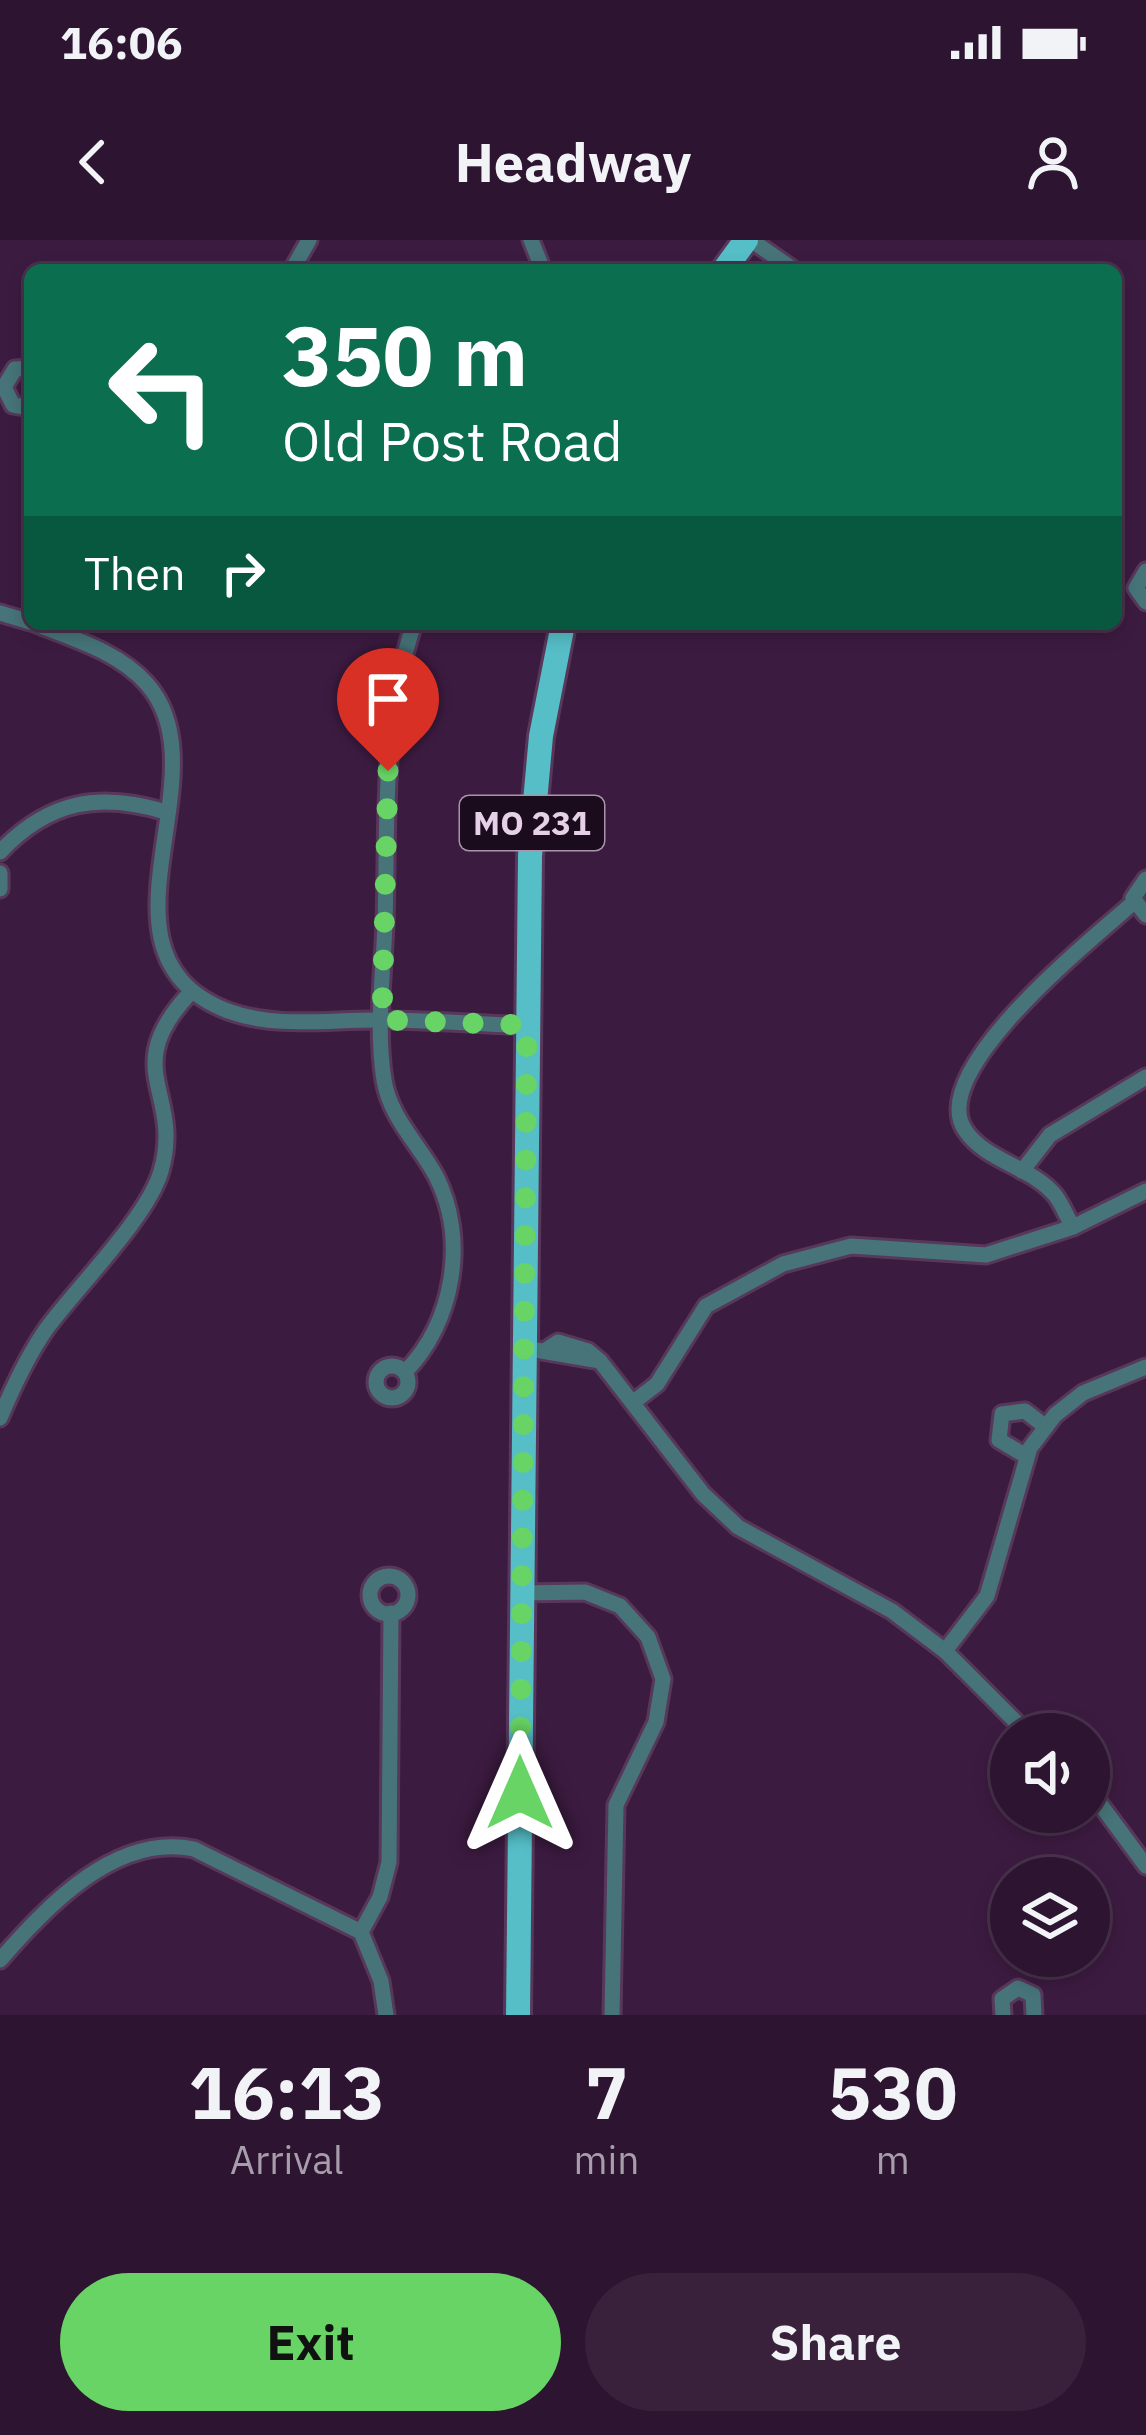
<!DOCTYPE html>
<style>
body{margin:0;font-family:"IBM Plex Sans",sans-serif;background:#39213c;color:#f1f3f6;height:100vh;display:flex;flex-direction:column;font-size:45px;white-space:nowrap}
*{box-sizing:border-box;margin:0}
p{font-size:39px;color:#a79eab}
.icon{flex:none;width:66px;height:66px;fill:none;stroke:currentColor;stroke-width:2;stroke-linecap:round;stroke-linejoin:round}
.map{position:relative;height:1775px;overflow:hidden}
.sheet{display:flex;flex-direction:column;background:#2d1430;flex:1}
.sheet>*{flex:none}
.guide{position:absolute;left:24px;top:24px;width:1098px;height:366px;border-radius:18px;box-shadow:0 6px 18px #0003,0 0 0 3px #48334c;background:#0b6e4f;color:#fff;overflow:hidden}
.tools{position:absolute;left:990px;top:1473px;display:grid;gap:24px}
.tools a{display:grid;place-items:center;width:120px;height:120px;border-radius:50%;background:#2d1430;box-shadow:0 6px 18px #0003,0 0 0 3px #48334c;font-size:60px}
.pin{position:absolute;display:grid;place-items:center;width:102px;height:102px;color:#fff;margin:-123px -51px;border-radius:50% 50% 50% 0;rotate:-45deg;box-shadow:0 0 12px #0007}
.pin .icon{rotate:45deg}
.me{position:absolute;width:132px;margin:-66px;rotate:0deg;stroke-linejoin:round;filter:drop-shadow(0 0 9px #0008)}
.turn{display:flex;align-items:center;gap:42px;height:252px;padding:0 60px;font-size:54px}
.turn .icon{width:156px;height:156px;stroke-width:2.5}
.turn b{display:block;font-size:84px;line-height:102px}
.then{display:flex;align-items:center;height:114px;padding:0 60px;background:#0003;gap:24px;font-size:45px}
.eta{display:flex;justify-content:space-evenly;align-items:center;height:204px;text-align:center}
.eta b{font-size:72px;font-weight:700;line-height:84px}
.action{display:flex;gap:24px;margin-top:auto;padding:24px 60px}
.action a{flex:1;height:138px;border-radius:72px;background:#68d465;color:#111;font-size:48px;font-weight:700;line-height:138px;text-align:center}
.action a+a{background:#39213c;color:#f1f3f6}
.status{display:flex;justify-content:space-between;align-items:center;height:84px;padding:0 60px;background:#2d1430;direction:ltr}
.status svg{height:33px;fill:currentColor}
header{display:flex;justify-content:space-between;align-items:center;height:156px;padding:0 60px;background:#2d1430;font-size:54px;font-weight:700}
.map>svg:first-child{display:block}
</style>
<div class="status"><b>16:06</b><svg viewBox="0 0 49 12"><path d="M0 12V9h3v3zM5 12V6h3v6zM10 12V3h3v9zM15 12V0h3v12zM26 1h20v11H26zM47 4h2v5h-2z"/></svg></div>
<header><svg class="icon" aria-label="back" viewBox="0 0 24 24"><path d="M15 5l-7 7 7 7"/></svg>Headway<svg class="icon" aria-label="person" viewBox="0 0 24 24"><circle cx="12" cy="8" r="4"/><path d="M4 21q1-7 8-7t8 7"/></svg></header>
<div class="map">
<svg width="1146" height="1775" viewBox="0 0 1146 1775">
<rect width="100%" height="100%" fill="#3c1b40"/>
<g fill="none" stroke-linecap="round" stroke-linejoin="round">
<defs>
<g id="street">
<polyline points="531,0 543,30"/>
<polyline points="751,0 794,30"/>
<polyline points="292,30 309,0"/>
<polyline points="30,128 15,129 4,147 13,165 30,168"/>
<polyline points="1146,331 1136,348 1146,362"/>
<polyline points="0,373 30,382"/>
<path d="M36,384C74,399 119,412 147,444C227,534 79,714 228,771C277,789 331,779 382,780C430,780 479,784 527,786"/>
<path d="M0,612C49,560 100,552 166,572"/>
<polyline points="0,633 0,649"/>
<polyline points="1146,639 1133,658 1146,675"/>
<polyline points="1022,931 1050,895 1146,837"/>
<path d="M1073,987C1067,977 1062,964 1055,955C1032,927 985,921 965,890C925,831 1095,697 1134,662"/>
<polyline points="524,1108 600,1121 703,1254 738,1287 892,1371 945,1411 1028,1494"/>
<polyline points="546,1110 558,1102 588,1111 600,1121"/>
<circle cx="392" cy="1142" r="16"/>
<path d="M405,1132C454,1082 468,999 436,936C419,904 390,878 384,840C376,790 383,735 385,684C388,585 381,479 414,384"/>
<polyline points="635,1161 657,1144 706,1066 783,1024 851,1006 986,1015 1073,987 1146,951"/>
<path d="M0,1178C13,1147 28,1115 47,1088C77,1047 148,977 161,931C184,852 117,830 191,752"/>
<polyline points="1026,1216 999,1200 1002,1174 1025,1171 1046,1187"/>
<circle cx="389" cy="1355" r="19"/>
<polyline points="522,1353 585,1352 620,1366 648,1397 663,1439 656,1482 616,1565 612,1775"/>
<polyline points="945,1411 987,1356 1030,1208 1055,1175 1083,1153 1146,1127"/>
<polyline points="1089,1549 1146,1626"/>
<polyline points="361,1692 380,1657 389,1622 391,1373"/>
<path d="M0,1720C48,1665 116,1593 194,1609L361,1692L381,1741L386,1775"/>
<polyline points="1003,1775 1002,1759 1018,1748 1033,1755 1034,1775"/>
</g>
<g id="primary">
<polyline points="724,30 746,0"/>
<polyline points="518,1775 530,616 541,496 563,384"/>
</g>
</defs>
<use href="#street" stroke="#57385b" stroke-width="21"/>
<use href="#primary" stroke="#57385b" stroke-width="30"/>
<use href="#street" stroke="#467479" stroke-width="15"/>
<use href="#primary" stroke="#56bec7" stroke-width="24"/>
</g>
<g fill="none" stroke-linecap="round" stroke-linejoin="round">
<polyline stroke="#68d465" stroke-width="21" stroke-dasharray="0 37.8" points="388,531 382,780 527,785 520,1553"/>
</g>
<g text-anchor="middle" stroke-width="12" stroke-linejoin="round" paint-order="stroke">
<rect fill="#1b0c1d" stroke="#a895aa" stroke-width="3" x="460" y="556" width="144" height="54" rx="9"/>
<g font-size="33" font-weight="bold" fill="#e5d0e7">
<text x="532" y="595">MO 231</text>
</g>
</g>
</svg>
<div class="tools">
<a><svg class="icon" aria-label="sound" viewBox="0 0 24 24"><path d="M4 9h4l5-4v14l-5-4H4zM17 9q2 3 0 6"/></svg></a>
<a><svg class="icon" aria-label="layers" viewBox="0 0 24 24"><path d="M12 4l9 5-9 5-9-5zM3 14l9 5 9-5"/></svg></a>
</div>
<div class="pin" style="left:388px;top:531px;background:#d93025"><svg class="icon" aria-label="arrive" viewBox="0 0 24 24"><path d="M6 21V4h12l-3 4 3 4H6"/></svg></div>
<svg class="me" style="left:520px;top:1553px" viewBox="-20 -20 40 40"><path d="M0-17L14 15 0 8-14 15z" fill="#68d465" stroke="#fff" stroke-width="4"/></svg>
<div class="guide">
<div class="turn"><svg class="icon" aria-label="left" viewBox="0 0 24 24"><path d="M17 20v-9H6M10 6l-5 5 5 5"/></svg><div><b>350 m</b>Old Post Road</div></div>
<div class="then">Then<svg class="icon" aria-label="right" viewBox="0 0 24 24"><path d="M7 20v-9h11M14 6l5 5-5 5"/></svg></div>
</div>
</div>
<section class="sheet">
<div class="eta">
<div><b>16:13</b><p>Arrival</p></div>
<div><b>7</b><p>min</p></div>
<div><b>530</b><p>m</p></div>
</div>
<div class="action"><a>Exit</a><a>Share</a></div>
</section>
